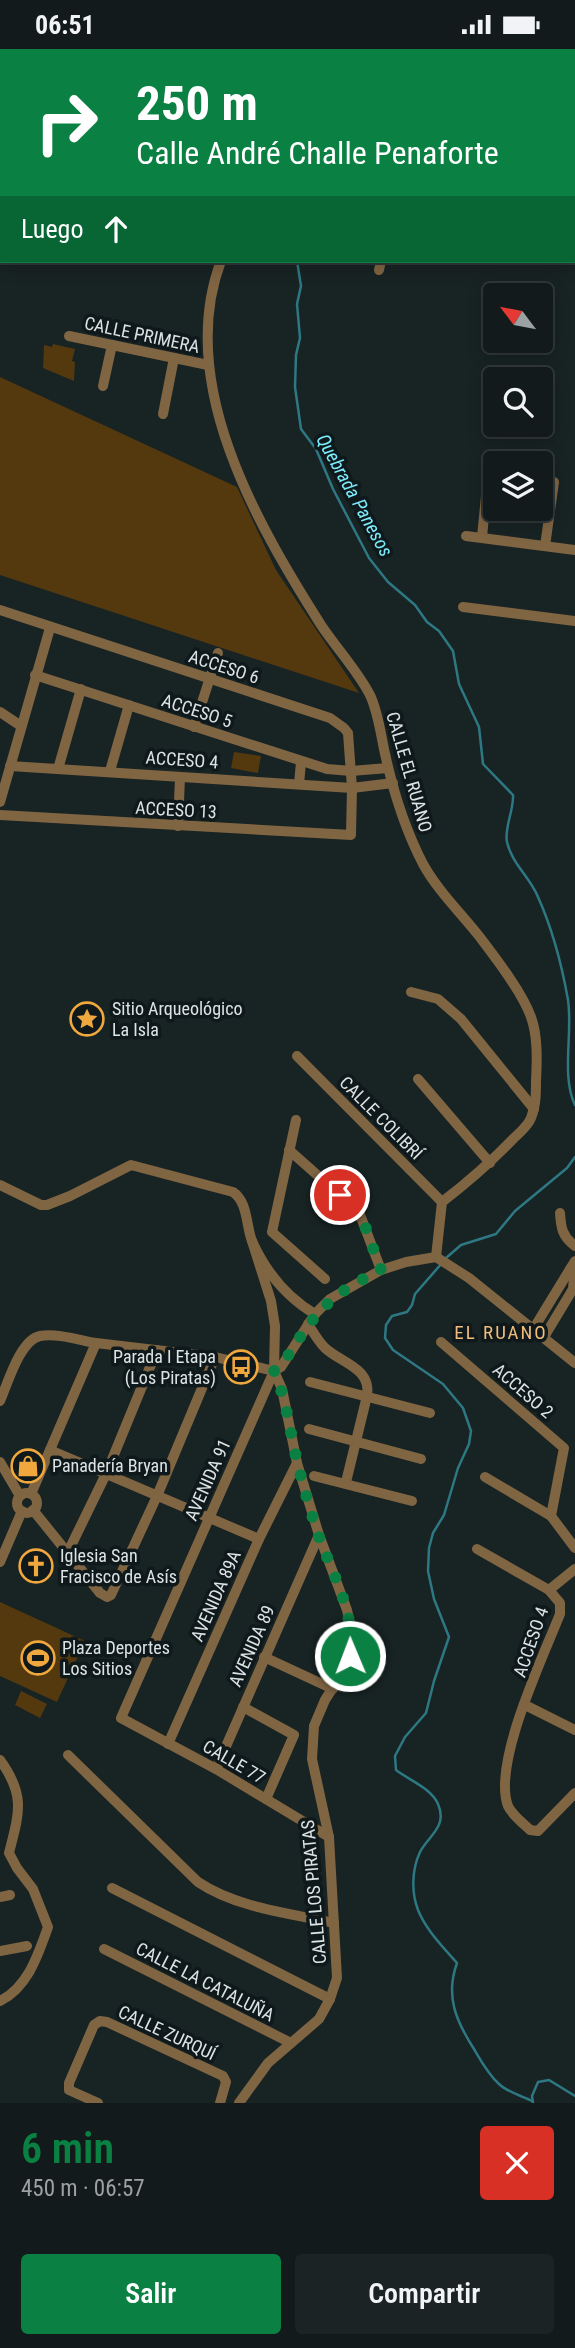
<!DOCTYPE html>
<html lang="es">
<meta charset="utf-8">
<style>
body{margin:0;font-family:"Roboto Condensed",sans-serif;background:#1b2324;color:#f1f3f6;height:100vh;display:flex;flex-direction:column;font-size:26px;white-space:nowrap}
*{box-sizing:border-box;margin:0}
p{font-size:23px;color:#9ca1a3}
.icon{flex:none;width:38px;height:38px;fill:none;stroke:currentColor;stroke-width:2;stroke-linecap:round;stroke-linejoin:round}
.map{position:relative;height:2054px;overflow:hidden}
.panel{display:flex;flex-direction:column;background:#121a1b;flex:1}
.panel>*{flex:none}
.guide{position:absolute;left:0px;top:0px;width:576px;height:214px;box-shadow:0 4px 18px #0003,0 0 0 2px #31383a;background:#0b8043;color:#fff;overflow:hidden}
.needle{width:46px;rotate:302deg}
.tools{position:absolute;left:483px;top:234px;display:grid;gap:14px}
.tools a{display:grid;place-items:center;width:70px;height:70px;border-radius:7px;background:#121a1b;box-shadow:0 4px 18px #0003,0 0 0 2px #31383a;font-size:35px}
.pin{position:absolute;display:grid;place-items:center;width:60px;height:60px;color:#fff;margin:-30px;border:4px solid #fff;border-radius:50%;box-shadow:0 2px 7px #0007}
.me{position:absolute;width:77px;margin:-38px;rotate:359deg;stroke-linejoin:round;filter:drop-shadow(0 0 5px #0008)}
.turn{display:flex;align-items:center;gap:24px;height:147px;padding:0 21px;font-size:32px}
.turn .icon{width:91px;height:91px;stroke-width:2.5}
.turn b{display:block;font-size:49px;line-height:60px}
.then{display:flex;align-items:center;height:66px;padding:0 21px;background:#0003;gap:14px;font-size:26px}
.round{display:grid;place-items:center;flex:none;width:74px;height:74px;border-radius:7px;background:#1b2324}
.overview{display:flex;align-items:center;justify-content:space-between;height:119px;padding:0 21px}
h1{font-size:42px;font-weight:600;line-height:52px;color:#0b8043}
.action{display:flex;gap:14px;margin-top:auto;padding:14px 21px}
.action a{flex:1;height:80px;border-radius:7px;background:#0b8043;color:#fff;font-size:28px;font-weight:600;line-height:80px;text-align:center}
.action a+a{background:#1b2324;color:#f1f3f6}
.status{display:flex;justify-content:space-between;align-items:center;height:49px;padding:0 35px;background:#121a1b;direction:ltr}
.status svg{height:19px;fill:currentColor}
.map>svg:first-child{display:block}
</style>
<div class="status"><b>06:51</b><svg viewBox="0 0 49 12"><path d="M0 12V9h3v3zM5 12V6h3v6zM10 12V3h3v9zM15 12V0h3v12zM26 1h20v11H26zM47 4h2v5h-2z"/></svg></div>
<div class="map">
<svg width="575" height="2054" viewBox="0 0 575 2054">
<rect width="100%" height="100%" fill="#182324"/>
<g fill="#54380e">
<polygon points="53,295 75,300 72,312 75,313 74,332 43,319 44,296 52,298"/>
<polygon points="0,328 237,438 276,521 359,644 0,526"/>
<polygon points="234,703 261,707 258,724 231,719"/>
<polygon points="0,1553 85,1592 57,1653 0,1627"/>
<polygon points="21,1642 47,1655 40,1669 15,1656"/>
</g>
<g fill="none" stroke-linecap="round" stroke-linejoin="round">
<g stroke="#2d7882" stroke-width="2.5">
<polyline points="282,0 282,2"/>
<path d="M297,212L301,237L297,255L300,289L296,306L295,338L301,380L316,400L333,440L369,509L388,533L415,556L427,573L439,582L453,602L459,635L479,678L483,715L513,746C514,761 504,779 507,793C512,815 530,828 538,848C552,879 562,917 568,951C573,984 561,1027 575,1056"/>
<polyline points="446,1209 461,1196 496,1185 515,1162 567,1119 575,1108"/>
<path d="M442,1214L415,1245L412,1256L407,1263L392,1267L386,1276L385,1289L393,1301L443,1335L463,1359L471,1382L469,1395L458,1419L444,1466L433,1484L429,1499L428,1522L434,1550L449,1588L434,1632L426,1664L405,1688L395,1707L396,1721C409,1731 431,1739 438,1755C448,1778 428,1787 420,1803C412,1820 411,1843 418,1861C426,1881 443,1898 457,1914C445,1947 456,1972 474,2000C481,2012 488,2025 499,2035C507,2043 522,2047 532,2052"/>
<polyline points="533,2054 532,2047 538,2033 549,2031 575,2047"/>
</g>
<g stroke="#806543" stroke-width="10">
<polyline points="157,0 158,2"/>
<polyline points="222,0 223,2"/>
<polyline points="399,0 401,2"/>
<polyline points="70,2 71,0"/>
<polyline points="429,2 430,0"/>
<polyline points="0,45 2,47"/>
<path d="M221,212C175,334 257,475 321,576C337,600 357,621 370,646C379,665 381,689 386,709C394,745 406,782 423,815C438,842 460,863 479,887C495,908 522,943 531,968C538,987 537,1012 536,1032C536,1044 536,1057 531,1069C528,1077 520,1083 514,1089C491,1113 468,1133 442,1153L436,1208"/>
<polyline points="379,221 381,212"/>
<polyline points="69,287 208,316"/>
<polyline points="103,337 112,296"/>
<polyline points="163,365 174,309"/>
<polyline points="466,487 575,501"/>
<polyline points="482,488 487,437"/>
<polyline points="545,497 554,433"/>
<polyline points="463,558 575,572"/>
<polyline points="0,561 330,669 344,679 348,684 352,739 351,786 0,766"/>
<polyline points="35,626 327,720 351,722 388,719"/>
<polyline points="0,663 21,677"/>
<polyline points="194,678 218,604"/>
<polyline points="10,717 352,739 393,734"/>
<polyline points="58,720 81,640"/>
<polyline points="110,722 129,656"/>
<polyline points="299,735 301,713"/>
<polyline points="0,753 50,579"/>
<polyline points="178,777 180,728"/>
<polyline points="411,943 438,950 461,970 534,1060"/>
<polyline points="297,1007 442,1153"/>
<polyline points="418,1030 490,1114"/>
<polyline points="296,1071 272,1183 325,1230"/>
<polyline points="289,1101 359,1163 381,1221"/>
<path d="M0,1136L41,1156H47L70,1147L131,1116L233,1143C248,1153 246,1177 252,1192C266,1223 286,1248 315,1265"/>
<path d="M560,1164C561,1179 562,1187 575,1197"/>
<polyline points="252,1192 271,1252 275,1277 274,1322 121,1669 216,1720 329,1788"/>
<path d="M308,1275C313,1283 318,1292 325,1299C341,1314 372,1319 367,1347L346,1433"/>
<polyline points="534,1279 575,1212"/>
<polyline points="544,1288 573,1240 574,1228 570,1220"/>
<polyline points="441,1293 564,1399 551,1467 575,1499"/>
<polyline points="310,1333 430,1364"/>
<path d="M0,1352C8,1334 20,1291 40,1287C57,1284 79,1291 96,1294"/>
<polyline points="309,1380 421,1410"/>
<polyline points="50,1401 259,1490"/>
<polyline points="0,1413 20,1447"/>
<polyline points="314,1427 412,1452"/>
<polyline points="485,1428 551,1467"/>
<circle cx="27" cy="1454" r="10"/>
<polyline points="31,1445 96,1294 215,1308 274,1322 281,1318 315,1265 330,1250 381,1221 406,1213 436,1208 469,1229 575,1314"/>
<polyline points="33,1461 100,1544 107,1548 111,1546 157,1447 215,1308"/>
<path d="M477,1500L549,1541L560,1554V1565C543,1608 492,1715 508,1757C512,1766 523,1774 530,1781L538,1782L575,1744"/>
<polyline points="67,1505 106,1425 157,1301"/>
<polyline points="0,1513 22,1462"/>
<polyline points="549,1541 575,1520"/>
<polyline points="264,1608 333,1640"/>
<polyline points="525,1656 575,1681"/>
<polyline points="243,1658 294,1686 266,1750"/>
<polyline points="168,1695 259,1490 297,1414"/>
<path d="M68,1706L198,1833C237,1859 289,1864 334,1874"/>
<path d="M0,1711C26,1747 19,1764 9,1804L17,1819L33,1840L48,1878C38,1906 28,1938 0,1952"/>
<polyline points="216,1720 319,1486"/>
<polyline points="112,1839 330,1950"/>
<polyline points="0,1848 10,1846"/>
<polyline points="104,1900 291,1994"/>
<polyline points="0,1902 27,1897"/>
<polyline points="98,2054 69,2041 69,2034 94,1976 100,1972 107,1973 223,2027 226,2033 220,2054"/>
<polyline points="239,2054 268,2014 319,1970 330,1950 337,1929 329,1788 312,1710 314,1677 325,1651 343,1623 350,1607 352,1583 347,1561 319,1486 297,1414 282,1340 274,1322"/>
</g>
</g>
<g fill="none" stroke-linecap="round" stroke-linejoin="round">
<path stroke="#0b8043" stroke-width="12" stroke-dasharray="0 21.6" d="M340,1146L361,1166L381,1221C324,1248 313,1267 281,1318L274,1322C287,1352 290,1384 298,1416C304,1440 311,1464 319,1488C333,1526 356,1565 350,1607"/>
</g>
<defs>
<symbol id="sight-ring" viewBox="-11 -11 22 22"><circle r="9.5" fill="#0f191b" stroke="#efa73e" stroke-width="1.5"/><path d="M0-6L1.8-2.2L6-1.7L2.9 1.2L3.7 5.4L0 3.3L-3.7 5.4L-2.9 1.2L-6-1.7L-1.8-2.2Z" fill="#efa73e"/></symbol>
<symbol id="bus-ring" viewBox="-11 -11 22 22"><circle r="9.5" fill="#0f191b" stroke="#efa73e" stroke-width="1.5"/><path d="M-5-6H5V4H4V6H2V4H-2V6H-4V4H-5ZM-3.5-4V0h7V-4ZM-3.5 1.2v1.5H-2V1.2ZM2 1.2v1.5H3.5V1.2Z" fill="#efa73e"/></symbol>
<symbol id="shop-ring" viewBox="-11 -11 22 22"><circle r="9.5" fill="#0f191b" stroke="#efa73e" stroke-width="1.5"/><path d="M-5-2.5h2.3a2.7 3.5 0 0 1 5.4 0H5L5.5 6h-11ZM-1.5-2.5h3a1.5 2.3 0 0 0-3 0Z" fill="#efa73e"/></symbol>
<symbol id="church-ring" viewBox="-11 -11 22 22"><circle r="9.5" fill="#0f191b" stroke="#efa73e" stroke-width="1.5"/><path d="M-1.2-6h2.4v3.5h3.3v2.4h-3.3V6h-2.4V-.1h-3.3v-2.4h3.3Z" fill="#efa73e"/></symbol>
<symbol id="stadium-ring" viewBox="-11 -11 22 22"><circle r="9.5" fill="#0f191b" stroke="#efa73e" stroke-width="1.5"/><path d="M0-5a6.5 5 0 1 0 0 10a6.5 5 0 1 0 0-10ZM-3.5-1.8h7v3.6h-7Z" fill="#efa73e"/></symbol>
</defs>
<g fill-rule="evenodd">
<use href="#sight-ring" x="68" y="951" width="38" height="38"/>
<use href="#bus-ring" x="222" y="1299" width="38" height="38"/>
<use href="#shop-ring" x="9" y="1398" width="38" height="38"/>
<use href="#church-ring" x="17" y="1498" width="38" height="38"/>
<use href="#stadium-ring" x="19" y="1590" width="38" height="38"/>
</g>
<g text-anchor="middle" stroke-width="7" stroke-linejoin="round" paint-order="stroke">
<g font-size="18" fill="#dce3e4" stroke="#0f191b">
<text transform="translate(142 286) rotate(12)" y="6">CALLE PRIMERA</text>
<text transform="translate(224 618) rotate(18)" y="6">ACCESO 6</text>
<text transform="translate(197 662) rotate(18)" y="6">ACCESO 5</text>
<text transform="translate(182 711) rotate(4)" y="6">ACCESO 4</text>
<text transform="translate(409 723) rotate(74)" y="6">CALLE EL RUANO</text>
<text transform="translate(176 761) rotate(3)" y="6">ACCESO 13</text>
<text transform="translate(381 1069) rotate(45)" y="6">CALLE COLIBRÍ</text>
<text transform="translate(523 1342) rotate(41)" y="6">ACCESO 2</text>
<text transform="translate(208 1431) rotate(-66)" y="6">AVENIDA 91</text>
<text transform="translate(216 1547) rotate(-66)" y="6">AVENIDA 89A</text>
<text transform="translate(531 1593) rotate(-71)" y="6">ACCESO 4</text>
<text transform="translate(252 1597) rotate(-66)" y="6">AVENIDA 89</text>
<text transform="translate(234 1713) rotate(30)" y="6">CALLE 77</text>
<text transform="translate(314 1843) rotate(-95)" y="6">CALLE LOS PIRATAS</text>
<text transform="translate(205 1933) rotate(27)" y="6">CALLE LA CATALUÑA</text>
<text transform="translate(167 1984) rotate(25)" y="6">CALLE ZURQUÍ</text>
</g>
<g font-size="18" fill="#dce3e4" stroke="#0f191b" text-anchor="start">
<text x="112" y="966">Sitio Arqueológico<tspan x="112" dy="21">La Isla</tspan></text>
<text x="216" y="1314" text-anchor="end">Parada I Etapa<tspan x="216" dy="21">(Los Piratas)</tspan></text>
<text x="52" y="1423">Panadería Bryan</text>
<text x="60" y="1513">Iglesia San<tspan x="60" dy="21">Fracisco de Asís</tspan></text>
<text x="62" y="1605">Plaza Deportes<tspan x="62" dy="21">Los Sitios</tspan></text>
</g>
<g font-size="19" font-style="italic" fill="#7decfb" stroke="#0f191b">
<text transform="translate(355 446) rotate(61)" y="7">Quebrada Panesos</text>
</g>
<g font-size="19" letter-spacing="2" fill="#f0bd7d" stroke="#0f191b">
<text x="501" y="1290">EL RUANO</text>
</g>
</g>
</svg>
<div class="tools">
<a><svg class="needle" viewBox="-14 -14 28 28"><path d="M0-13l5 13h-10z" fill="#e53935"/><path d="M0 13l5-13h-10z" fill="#9ca1a3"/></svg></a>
<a><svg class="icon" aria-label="search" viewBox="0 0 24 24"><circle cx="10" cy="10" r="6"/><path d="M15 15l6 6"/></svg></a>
<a><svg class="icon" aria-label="layers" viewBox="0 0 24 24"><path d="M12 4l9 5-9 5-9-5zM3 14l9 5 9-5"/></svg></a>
</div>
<div class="pin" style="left:340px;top:1146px;background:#d93025"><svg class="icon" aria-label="arrive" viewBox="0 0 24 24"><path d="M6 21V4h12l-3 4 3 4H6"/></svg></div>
<svg class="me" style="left:350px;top:1607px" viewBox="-20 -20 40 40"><circle r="17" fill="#0b8043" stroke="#fff" stroke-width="3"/><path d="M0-11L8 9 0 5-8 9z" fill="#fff"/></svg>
<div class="guide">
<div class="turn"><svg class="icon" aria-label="right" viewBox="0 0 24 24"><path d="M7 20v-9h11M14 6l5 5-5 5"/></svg><div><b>250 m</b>Calle André Challe Penaforte</div></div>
<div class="then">Luego<svg class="icon" aria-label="ahead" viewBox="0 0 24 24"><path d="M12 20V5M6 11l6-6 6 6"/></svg></div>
</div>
</div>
<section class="panel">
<div class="overview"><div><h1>6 min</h1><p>450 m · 06:57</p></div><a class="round" style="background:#d93025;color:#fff"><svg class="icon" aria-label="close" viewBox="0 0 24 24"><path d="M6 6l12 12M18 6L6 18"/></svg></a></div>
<div class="action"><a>Salir</a><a>Compartir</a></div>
</section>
